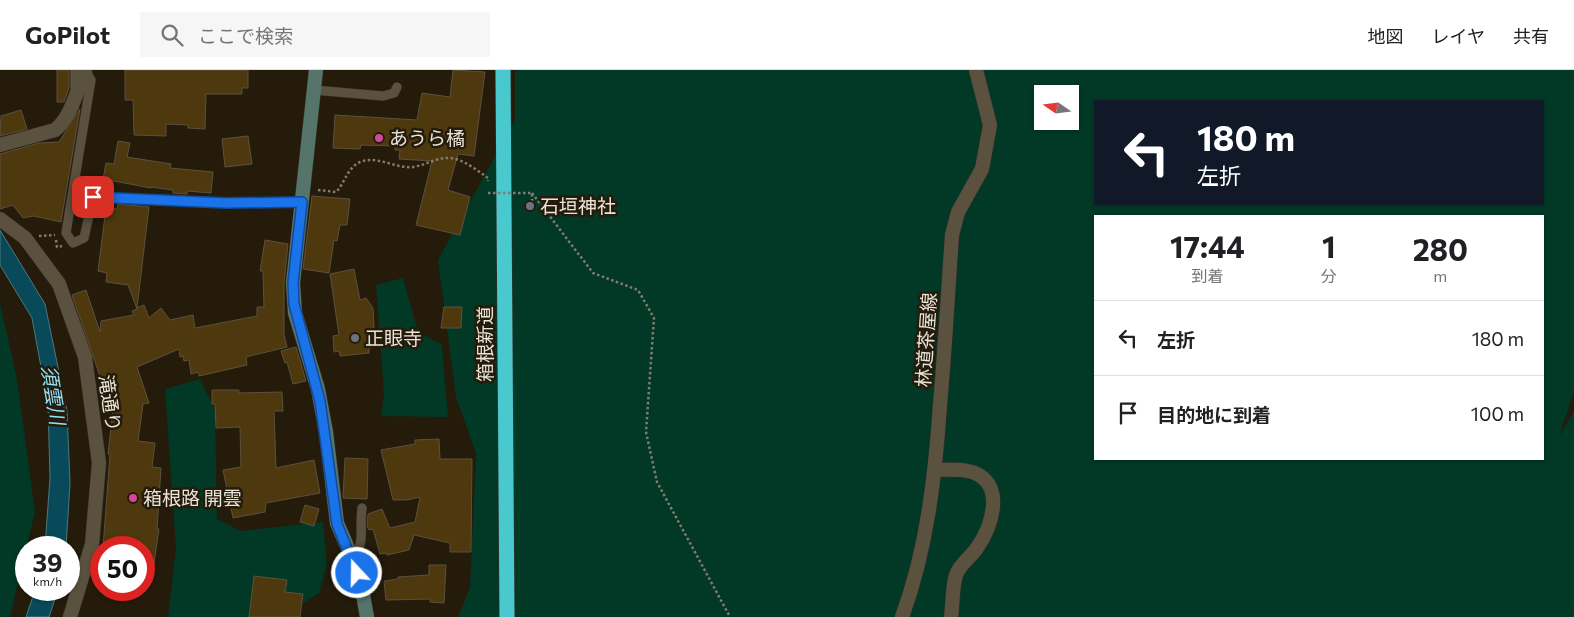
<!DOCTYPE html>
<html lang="ja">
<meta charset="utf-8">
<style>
body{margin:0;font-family:Commissioner,"Noto Sans JP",sans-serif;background:#f6f6f6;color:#202124;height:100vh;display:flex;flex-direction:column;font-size:19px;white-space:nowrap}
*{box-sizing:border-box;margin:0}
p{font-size:16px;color:#757577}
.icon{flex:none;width:28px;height:28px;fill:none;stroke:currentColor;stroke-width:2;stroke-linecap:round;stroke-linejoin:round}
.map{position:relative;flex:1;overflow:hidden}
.details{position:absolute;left:1094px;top:145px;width:450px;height:245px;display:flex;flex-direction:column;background:#fff;border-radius:0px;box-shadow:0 1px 4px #0004}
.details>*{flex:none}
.guide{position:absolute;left:1094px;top:30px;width:450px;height:105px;border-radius:0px;box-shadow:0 1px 4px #0004;background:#111827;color:#fff;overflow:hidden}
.needle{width:32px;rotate:284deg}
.fabs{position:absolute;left:1034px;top:15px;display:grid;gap:10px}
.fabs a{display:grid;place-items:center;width:45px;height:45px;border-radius:0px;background:#fff;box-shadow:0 1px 4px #0004;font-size:25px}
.speed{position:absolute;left:15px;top:466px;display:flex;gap:10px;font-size:25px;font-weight:700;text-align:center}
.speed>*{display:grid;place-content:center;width:65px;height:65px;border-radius:50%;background:#fff;box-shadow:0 1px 4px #0004;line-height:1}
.speed small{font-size:12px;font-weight:400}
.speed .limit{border:8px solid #d22;background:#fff;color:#111}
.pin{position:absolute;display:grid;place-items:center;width:42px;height:42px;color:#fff;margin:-21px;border-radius:10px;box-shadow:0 2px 8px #0006}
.me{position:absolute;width:55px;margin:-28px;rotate:339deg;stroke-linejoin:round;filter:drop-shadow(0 0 4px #0008)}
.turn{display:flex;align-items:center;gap:18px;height:105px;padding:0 20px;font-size:22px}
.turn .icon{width:65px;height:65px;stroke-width:2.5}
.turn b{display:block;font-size:35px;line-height:42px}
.eta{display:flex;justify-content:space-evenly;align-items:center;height:85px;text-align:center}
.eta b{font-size:30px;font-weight:700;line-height:35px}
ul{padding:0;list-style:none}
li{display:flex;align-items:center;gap:15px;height:75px;padding:0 20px;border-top:1px solid #e0e0e0}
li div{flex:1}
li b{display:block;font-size:19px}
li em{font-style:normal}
header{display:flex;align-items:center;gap:30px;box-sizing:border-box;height:70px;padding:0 25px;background:#fff;border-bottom:1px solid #e0e0e0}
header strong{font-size:24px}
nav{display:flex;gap:28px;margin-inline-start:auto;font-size:18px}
.search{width:350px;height:45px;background:#f6f6f6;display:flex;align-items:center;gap:12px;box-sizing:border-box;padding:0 18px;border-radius:0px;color:#757577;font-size:19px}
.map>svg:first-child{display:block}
</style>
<header>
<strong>GoPilot</strong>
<div class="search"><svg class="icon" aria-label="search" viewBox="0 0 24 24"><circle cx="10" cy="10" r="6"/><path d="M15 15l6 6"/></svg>ここで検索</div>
<nav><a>地図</a><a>レイヤ</a><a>共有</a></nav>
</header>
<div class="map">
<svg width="1574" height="547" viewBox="0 0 1574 547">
<rect width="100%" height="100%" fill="#241b0b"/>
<g fill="#023826" fill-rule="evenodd">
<path d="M515,0H1574V321L1559,367L1574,341V547H458L470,517L476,384L456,327L438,190L515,50ZM1042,24H1070V51H1042ZM1095,31H1542V134H1095ZM1095,146H1542V389H1095Z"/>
<polygon points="403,208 418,262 442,275 448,347 381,346 384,324 376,215"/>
<polygon points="0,233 17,309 35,442 10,547 0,547"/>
<polygon points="200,309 215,340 217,449 241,461 323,452 327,495 319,523 281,547 168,547 176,478 165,319"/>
</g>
<g fill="#084a59" stroke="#4c787f">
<polygon points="0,160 45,234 67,341 70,413 66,477 45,477 50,408 48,335 32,248 0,195"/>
<polygon points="35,520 58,520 49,547 26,547"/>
</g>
<g fill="#4e390e" stroke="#5c513f">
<polygon points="57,0 69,0 69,18 64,32 57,32"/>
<polygon points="125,0 248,0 248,18 242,18 242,24 206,24 205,59 188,58 188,55 166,54 166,66 134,65 133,30 125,30"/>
<polygon points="453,0 485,2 474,86 458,84 448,120 470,127 460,165 416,155 432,91 399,89 400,80 395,80 395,76 361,75 360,79 333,78 335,45 417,50 422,23 450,27"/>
<polygon points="80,39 61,152 34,146 23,148 13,135 0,139 0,84 39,73 59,72"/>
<polygon points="21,40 27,59 0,66 1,46"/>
<polygon points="248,66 252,94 225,97 222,69"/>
<polygon points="118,71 130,73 127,87 171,94 170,98 213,102 211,123 187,121 187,124 173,123 173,120 151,117 151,118 103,109 106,93 114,94"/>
<polygon points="312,126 350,129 347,155 340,155 337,171 334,170 329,203 303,199"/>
<polygon points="118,134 149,137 137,238 144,235 149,248 161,238 170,250 193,245 195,258 257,246 257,237 264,237 263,201 260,201 265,170 288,174 284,213 284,265 287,277 246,287 247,295 199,306 198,302 191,304 189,290 184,291 183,286 180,287 179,279 137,297 149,333 143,334 138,371 155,373 152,397 161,398 157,459 159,459 152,507 144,507 144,478 103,478 110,385 108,384 114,330 103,333 100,320 103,319 101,309 72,225 86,220 100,262 101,251 134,245 132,241 137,239 128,215 106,212 107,203 98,201 106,138 117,139"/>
<polygon points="354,199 360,230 366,228 373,238 375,277 369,278 369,283 340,286 339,281 334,282 333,266 339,265 330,204"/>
<polygon points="444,237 462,237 461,258 441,258"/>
<polygon points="296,277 306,311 293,314 287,292 285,293 281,281"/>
<polygon points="212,320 239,320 239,323 282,322 283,341 274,341 276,398 314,390 320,423 266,433 265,442 233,448 223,400 241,397 240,357 216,358 215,334 212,334"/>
<polygon points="439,369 440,389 472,389 471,482 450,482 450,473 414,465 409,480 387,485 386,483 380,484 373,459 369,460 367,456 368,444 382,439 390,458 415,452 420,427 407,430 393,430 381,380 415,374 415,370"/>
<polygon points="345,388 368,389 367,429 343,428"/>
<polygon points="305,435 319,439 314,456 300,452"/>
<polygon points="429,495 446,495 444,533 430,532 430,529 386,530 384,511 398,509 398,507 429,505"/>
<polygon points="254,506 287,510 285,522 303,524 300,547 249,547"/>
</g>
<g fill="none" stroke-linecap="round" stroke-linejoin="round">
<defs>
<g id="service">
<polyline points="75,0 75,17"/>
<polyline points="85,0 91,10 66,163 73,173 84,168 93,127 226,133 302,132"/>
<polyline points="314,20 383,26 394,23 397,17"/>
<path d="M353,490C366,470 359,459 362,438"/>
</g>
<g id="minor">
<path d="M0,75L55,60C72,47 77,19 85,0"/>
<polyline points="0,149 25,168 59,214 85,287 99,393 92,474 70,547"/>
<path d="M935,400C949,400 965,398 977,404C1005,418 991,458 977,478C971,487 960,494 956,505C952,518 953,534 951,547"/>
<path d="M902,547C927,479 935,407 940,335C945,279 948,222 952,165L958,142L982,99L990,55L976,0"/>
</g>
<polyline id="secondary" points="316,0 293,213 295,243 318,319 326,362 337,453 353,490 362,519 367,547"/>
<polyline id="motorway" points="503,0 507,547"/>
</defs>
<use href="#service" stroke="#39322b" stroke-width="10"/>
<use href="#minor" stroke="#39322b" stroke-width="15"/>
<use href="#secondary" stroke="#39322b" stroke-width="15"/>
<use href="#motorway" stroke="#39322b" stroke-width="16"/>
<g stroke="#837c6e" stroke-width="2.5" stroke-dasharray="2.5 2.5" stroke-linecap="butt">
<path d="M318,120L336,122C345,113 347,98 360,92C377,85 396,99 413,97C426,95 437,87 451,88C464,90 477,100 488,108V111"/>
<polyline points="518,123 532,123 532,136"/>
<polyline points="532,123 593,203 638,220 654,248 646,362 657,412 730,547"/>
<polyline points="39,166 55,165"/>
<polyline points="56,170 57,177 62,176"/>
</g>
<use href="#service" stroke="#5b513f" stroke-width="9"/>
<use href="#minor" stroke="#5b513f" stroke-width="14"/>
<use href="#secondary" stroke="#56756a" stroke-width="14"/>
<use href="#motorway" stroke="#49c9ce" stroke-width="15"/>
<polyline stroke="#837c6e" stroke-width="2.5" stroke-dasharray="2.5 2.5" stroke-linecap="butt" points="488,123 518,123"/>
</g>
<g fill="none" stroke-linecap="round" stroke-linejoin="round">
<defs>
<polyline id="route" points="93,127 226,133 302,132 293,213 294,234 320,331 337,454 357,503"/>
</defs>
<use href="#route" stroke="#114b97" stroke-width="12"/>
<use href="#route" stroke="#1a73e8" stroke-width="9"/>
</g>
<g fill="#d1479c" stroke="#241b0b" stroke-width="2">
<circle cx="379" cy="68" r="5"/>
<circle cx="133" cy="428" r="5"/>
</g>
<g fill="#6b7280" stroke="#241b0b" stroke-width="2">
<circle cx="530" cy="136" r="5"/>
<circle cx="355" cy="268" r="5"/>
</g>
<g text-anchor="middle" stroke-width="5" stroke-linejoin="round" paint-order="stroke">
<g font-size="19" fill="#e9e3d8" stroke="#241b0b" text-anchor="start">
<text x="389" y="75">あうら橘</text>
<text x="540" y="143">石垣神社</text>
<text x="365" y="275">正眼寺</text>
<text x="143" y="435">箱根路 開雲</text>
</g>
<g font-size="19" fill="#e9e3d8" stroke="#241b0b">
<text transform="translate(926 270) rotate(-86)" y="7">林道茶屋線</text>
<text transform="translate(485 274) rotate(-90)" y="7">箱根新道</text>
<text transform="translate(110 333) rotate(82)" y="7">滝通り</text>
</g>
<g font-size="20" font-style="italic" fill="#93e1f8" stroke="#241b0b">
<text transform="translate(53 325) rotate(81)" y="7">須雲川</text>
</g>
</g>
</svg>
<div class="fabs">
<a><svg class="needle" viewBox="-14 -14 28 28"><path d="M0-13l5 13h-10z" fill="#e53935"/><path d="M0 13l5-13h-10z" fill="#757577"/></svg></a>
</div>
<div class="speed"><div>39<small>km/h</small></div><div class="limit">50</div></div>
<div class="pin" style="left:93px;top:127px;background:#d93025"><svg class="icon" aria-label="arrive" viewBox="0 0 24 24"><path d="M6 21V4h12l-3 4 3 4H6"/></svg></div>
<svg class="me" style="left:357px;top:503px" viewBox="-20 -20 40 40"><circle r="17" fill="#1a73e8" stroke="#fff" stroke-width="3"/><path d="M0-11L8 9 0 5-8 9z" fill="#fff"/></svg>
<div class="guide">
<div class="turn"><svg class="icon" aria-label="left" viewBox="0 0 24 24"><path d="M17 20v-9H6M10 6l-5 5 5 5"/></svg><div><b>180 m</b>左折</div></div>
</div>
<section class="details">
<div class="eta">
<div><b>17:44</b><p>到着</p></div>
<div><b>1</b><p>分</p></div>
<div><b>280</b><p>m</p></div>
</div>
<ul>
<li><svg class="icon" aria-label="left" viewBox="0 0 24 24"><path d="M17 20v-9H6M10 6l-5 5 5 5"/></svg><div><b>左折</b></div><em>180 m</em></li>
<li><svg class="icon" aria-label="arrive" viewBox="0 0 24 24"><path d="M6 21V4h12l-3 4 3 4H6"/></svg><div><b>目的地に到着</b></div><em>100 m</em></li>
</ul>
</section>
</div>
